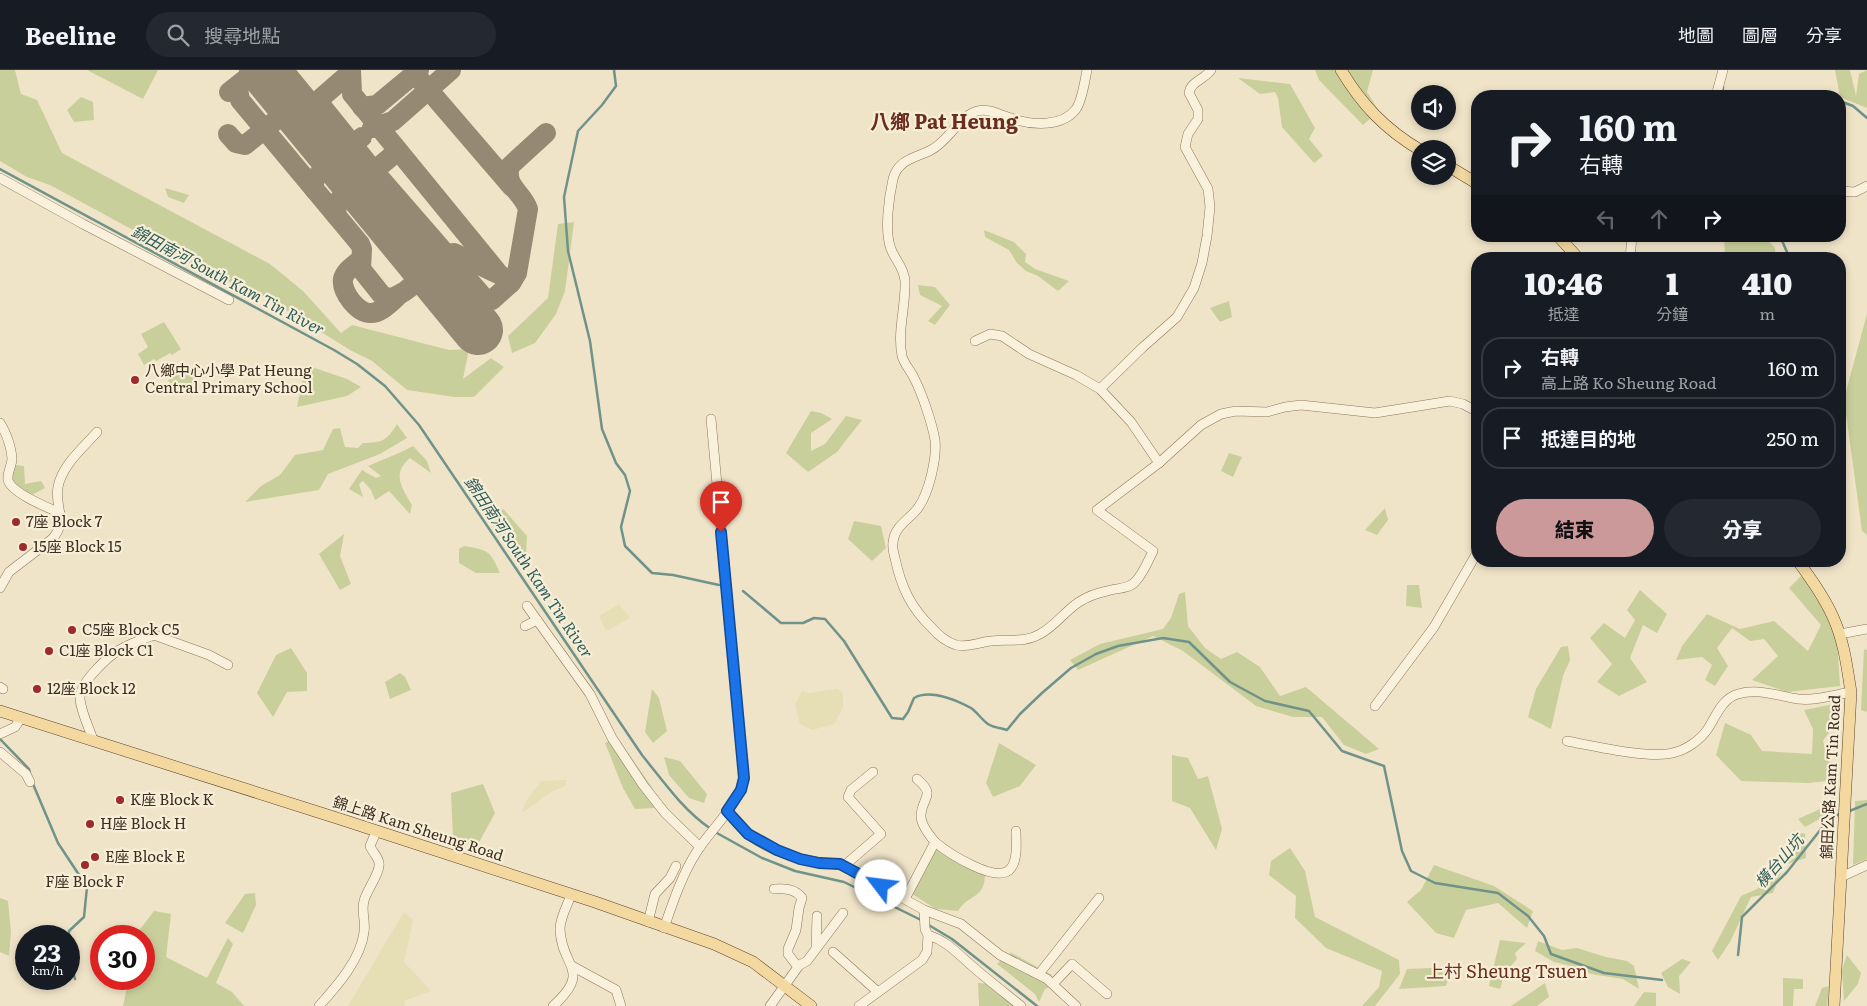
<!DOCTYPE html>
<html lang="zh-TW">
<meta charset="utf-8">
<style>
body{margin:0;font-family:Literata,"Noto Sans TC",serif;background:#242831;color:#f1f3f6;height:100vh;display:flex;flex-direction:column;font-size:19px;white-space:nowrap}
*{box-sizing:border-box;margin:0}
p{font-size:16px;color:#9ea1a6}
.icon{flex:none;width:28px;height:28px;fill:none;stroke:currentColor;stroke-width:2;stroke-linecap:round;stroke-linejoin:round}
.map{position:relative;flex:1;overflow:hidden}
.side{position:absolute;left:1471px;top:182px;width:375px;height:315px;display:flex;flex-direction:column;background:#171b24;border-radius:20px;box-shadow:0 2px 8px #0003}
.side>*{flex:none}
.banner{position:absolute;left:1471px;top:20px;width:375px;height:152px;border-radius:20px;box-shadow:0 2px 8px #0003;background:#171b24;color:#f1f3f6;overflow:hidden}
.fabs{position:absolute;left:1411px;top:15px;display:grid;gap:10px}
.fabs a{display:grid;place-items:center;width:45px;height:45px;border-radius:50%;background:#171b24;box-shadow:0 2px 8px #0003;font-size:25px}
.speed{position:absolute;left:15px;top:855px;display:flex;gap:10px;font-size:25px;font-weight:700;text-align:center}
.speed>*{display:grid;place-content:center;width:65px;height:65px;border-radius:50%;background:#171b24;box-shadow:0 2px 8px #0003;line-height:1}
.speed small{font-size:12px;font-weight:400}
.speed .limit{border:8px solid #d22;background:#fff;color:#111}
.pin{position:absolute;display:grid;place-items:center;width:42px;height:42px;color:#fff;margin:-51px -21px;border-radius:50% 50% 50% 0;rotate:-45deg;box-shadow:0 0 5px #0007}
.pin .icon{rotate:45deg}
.me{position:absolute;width:55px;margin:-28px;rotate:300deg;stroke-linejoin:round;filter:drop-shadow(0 0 4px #0008)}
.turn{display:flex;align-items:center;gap:18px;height:105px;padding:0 25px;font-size:22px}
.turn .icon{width:65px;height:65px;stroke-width:2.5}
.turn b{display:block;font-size:35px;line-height:42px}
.lanes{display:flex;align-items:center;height:48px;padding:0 25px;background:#0003;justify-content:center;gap:25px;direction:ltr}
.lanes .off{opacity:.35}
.eta{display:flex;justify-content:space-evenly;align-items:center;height:85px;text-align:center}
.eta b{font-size:30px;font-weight:800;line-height:35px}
.action{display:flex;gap:10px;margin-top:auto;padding:10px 25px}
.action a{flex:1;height:58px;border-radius:30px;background:#cc999b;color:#111;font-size:20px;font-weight:800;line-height:58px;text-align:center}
.action a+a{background:#242831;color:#f1f3f6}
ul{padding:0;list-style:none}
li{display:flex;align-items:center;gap:15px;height:62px;margin:0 10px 8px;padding:0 15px;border:2px solid #363941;border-radius:20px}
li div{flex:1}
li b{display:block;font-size:19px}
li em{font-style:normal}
header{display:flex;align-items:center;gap:30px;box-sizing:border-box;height:70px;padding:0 25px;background:#171b24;border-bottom:1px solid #363941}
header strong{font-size:24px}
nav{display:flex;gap:28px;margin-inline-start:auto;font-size:18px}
.search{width:350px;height:45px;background:#242831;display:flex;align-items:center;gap:12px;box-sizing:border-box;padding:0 18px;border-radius:28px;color:#9ea1a6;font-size:19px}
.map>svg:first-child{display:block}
</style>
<header>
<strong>Beeline</strong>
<div class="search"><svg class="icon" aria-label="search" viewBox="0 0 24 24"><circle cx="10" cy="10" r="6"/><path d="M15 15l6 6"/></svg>搜尋地點</div>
<nav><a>地圖</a><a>圖層</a><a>分享</a></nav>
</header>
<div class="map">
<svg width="1867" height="936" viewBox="0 0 1867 936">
<rect width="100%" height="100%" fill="#f0e4c8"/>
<g fill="#e6deb5">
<polygon points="619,534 630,548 606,561 599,546"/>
<polygon points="837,619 843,623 843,638 834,654 812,660 800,654 795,635 802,621 808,623"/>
<polygon points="567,710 565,716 551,722 522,743 526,731 541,711"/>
<polygon points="404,842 413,850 404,892 431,921 404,931 405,936 348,936"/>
</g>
<g fill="#c9cf9b">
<polygon points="0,0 15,0 21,24 37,30 62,83 270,194 303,221 341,263 352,255 449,280 469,279 463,309 491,288 504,297 474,327 454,327 407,320 372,291 350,280 265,227 194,197 133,160 50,115 27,107 0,91"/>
<polygon points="87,0 158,0 143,29"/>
<polygon points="1315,0 1373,0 1367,22 1379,41 1363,55 1319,10"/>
<polygon points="1835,0 1850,0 1856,26 1859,4 1867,0 1867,38 1840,27"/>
<polygon points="1238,8 1290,14 1315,58 1309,69 1323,86 1314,93 1282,57 1278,28 1275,22 1260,24"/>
<polygon points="81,27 93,32 94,50 74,52 67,40"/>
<polygon points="165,118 189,125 184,133 168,127"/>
<polygon points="574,152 565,221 556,244 535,273 512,283 508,266 548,228 558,154"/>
<polygon points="984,160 1014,172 1026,184 1025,192 1035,199 1069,211 1058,221 1038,206 1026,201 1017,193 1009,180 985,167"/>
<polygon points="1724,166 1764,166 1775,178 1776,189 1725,189"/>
<polygon points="918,215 935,217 950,235 935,255 928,251 942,236 920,225"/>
<polygon points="1229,231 1232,247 1220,252 1210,238"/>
<polygon points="1867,244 1867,465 1862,461 1844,329"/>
<polygon points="164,252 181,279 172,285 170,283 156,291 154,289 144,295 138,284 148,277 141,264"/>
<polygon points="306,295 347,309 361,317 347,326 297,337"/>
<polygon points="190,297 197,310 175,323 168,310"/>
<polygon points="811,341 821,343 832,349 811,363 811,381 825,374 846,346 862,350 837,382 808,402 786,383"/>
<path d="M397,354L407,368L380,384L328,404L319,420L245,432L261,416L280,405L295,385L323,380L333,359L340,358L345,377L358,378L363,373C383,373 387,370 397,354Z"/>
<path d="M413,376L427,391L431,403L410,388C391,404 402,418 412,435L410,444L389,421L375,430L371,420L363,411L359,414L363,427L349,419L362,400L376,408L381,406L368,396L399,383Z"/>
<polygon points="1229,383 1242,387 1233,407 1221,401"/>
<polygon points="15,395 24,396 25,414 41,411 45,418 30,426 18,418 10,408"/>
<polygon points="483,428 504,440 527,466 526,485 523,498 478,434"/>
<polygon points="1385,438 1388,450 1377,465 1365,460"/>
<polygon points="854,451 881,456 886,478 872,491 848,469"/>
<polygon points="344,464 340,486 351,514 340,520 319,484"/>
<path d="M464,476C488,480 490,480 500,503H476L459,493V479Z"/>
<polygon points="1801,506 1825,527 1837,568 1840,616 1787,622 1752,610 1778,586 1764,569 1750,571 1732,558 1717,578 1728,596 1715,616 1705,610 1712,595 1702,587 1676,590 1682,576 1707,544 1740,559 1774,551 1808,581 1821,555 1789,518"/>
<polygon points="1407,515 1419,515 1422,538 1406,536"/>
<polygon points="1640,520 1667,544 1657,563 1643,555 1630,588 1647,612 1619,626 1597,612 1612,594 1590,568 1604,553 1625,568 1635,550 1627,540"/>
<polygon points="1185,522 1188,556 1205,578 1221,589 1237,582 1260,597 1280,626 1306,617 1379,679 1366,684 1344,675 1322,647 1293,647 1256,636 1183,581 1153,566 1078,600 1070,590 1100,574 1163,559 1171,548 1179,524"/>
<polygon points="1568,576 1570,590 1563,606 1551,659 1528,647 1536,619 1561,577"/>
<polygon points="291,578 307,603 307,621 287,622 273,647 257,623 276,585"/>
<polygon points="1864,579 1867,580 1867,642 1861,640"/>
<polygon points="400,603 405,607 411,620 390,629 385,612"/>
<polygon points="652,619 659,628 667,661 653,673 645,662"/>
<polygon points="1839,633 1838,650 1823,671 1836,710 1808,713 1741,711 1716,685 1725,653 1751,665 1762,681 1812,684 1813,659 1804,640"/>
<polygon points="617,667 653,719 654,738 635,739 623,718 605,673"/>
<polygon points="999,673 1036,695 1020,716 993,727 986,713"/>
<polygon points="1172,685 1188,688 1198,709 1208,706 1222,759 1216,780 1190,738 1172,731"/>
<polygon points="664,687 680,691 707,724 704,733 689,728 669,705"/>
<polygon points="483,714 495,743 477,776 453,769 451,723"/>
<polygon points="1867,730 1867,789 1853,795 1855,731"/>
<polygon points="1831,734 1836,740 1805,757 1798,749"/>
<polygon points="1798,762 1805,764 1806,788 1784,795 1773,823 1751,827 1730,872 1718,890 1712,881 1741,826 1757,819 1796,773"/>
<polygon points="1290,778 1305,801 1315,847 1399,890 1400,904 1375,936 1362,936 1379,917 1382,901 1326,878 1295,848 1296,826 1269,805 1271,791"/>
<path d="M937,779C953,790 966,799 985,803C985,830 969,823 958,841L936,839L912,824L933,780Z"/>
<polygon points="1434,795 1494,816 1533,841 1527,858 1498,833 1466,840 1454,868 1436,863 1407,832 1421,820"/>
<polygon points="255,823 256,835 243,863 225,853 245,824"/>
<polygon points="0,828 8,831 11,862 9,886 0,882"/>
<polygon points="154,841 171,844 166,887 207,908 228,868 233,874 216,913 232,922 244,936 123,936 129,909 144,909 144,866 137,866 138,862"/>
<polygon points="1500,870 1526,873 1515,883 1517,889 1510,897 1507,895 1500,919 1489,916"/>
<polygon points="1538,871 1562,880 1577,878 1606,887 1627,891 1634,896 1639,919 1623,909 1591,904 1579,898 1554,892 1535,881"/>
<polygon points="1010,882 1052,905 1047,914 1049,917 1045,919 1039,932 1035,924 997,894 1002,889 1014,896"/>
<polygon points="1847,885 1861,903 1858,914 1844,931 1842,900"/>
<polygon points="1682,889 1691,892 1679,906 1680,924 1668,917 1661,903"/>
<polygon points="1452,897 1446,916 1399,919 1407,899"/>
<polygon points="1783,908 1803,909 1803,919 1794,919 1793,936 1783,936"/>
<polygon points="978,913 1001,915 1027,936 979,936"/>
<polygon points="1545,913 1549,927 1537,936 1511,936"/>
<polygon points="1829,916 1827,936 1815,936 1822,918"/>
<polygon points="1644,922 1656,923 1656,936 1634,936"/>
</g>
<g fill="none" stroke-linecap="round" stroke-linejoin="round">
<g stroke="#6f938a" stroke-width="2.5">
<polyline points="614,0 616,16 602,35 578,61 564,127 568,181 590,271 602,359 616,393 625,405 630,421 621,457 625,476 652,503 673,505 719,515"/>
<polyline points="1722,26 1723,17"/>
<polyline points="1840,31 1853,36 1867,48"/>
<path d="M0,99L334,280L357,294L385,316L419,355L642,685C663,711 683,740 711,759"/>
<polyline points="1780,166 1790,189"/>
<polyline points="1840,203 1844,203"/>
<path d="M743,521L781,553H803L814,548L825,549L844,571L892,648L903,649L908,642L914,628C930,619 956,630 971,638C977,642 982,650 988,654C994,658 1002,658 1007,660L1020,644L1042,623L1071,598L1096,584L1118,576L1163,568L1189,572L1230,612L1265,631L1309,641L1342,681L1384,696L1402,781L1411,801L1435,813L1498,823L1528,846L1544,866L1551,884L1604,903L1662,910"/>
<polyline points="0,669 29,699 30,704"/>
<polyline points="33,714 58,773 87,817 84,847 69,861 69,866"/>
<polyline points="1847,742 1867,734"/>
<polyline points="715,762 762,788 795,801 844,812 923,851"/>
<polyline points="927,854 952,869 1037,936"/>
<polyline points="1738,885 1742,847 1787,802 1829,749 1840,744"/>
<polyline points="69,889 75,909"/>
</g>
<g stroke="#968974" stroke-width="20">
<path d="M351,0L352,24L499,204L511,213L517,203L528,139C522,122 504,116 510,96L546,63"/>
<polyline points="351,2 321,28 320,34 374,101 486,230 492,230 511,213"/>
<polyline points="415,4 512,117"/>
<path d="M240,15L238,19L240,30L360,174L362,179L361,199L381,224L387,229C400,226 412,217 420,207C423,204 424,200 426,197C432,188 443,184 454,183L496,203"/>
<polyline points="229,22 257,0"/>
<polyline points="362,37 377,35 419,0"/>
<polyline points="372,58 393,51 451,0"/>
<polyline points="228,64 236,73 245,75 275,51"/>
<polyline points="314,119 314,111 318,105 362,67"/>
<polyline points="336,145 337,134 340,129 393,85 395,78"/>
<polyline points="391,154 434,174"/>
<path d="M361,189C355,195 345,200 343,209C341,222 358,244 371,243C381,243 390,233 397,227"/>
</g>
<polyline stroke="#968974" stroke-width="50" points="264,0 478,260"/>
<defs>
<g id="minor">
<path d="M1087,0C1085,10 1082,31 1076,39C1062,58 1030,55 1011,48C1000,45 989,38 977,41C958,47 949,71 931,80C916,88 898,89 893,109C889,127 884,161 891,179C895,190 904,197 905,211C906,236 897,261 902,286C904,294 911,301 914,308C922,323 932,353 935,370C937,388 929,423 918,438C909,450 894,456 893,473C892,478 894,484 895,488C901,517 911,538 932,558C938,565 947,572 956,575C969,578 979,572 991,571C1008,569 1025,573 1040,564C1055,556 1065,541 1079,532C1087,527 1097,523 1107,521C1116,518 1129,519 1135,512C1143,504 1148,491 1153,481L1097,440L1159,393L1201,355L1221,344L1236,341L1267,342L1285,337L1301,335L1375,343L1450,331L1463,334L1478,342"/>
<polyline points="1716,26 1723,0"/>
<polyline points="0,108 83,154 229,230"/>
<polyline points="1840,121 1855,122 1867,116"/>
<polyline points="1630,189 1632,166"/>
<polyline points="975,271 990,264 1002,266 1029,284 1076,305 1100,319 1131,352 1159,393"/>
<path d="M1100,319L1142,278L1177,247L1194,218L1202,193L1207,166L1210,137L1208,119L1185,77L1188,64L1198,49V40L1189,23C1191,11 1204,10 1211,0"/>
<path d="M0,353C6,362 12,379 12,390C11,397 7,403 8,410C11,423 49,438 60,443"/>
<path d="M0,518L9,502L52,469C69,451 54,437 58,417C62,395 83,378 97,362"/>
<polyline points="527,536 590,624 612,668 643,715 665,743 700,777"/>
<polyline points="525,556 537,550"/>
<polyline points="1840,564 1867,559"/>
<polyline points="0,617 3,619"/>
<polyline points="1375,636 1434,557 1478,481"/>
<polyline points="0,664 15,657 21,648"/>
<path d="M93,670C89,657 81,642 80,629C79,613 108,586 121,579C131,573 143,569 154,565L209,585L228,595"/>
<path d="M1567,671C1594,676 1652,690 1676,682C1687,679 1700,670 1707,660C1716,647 1721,629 1738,624C1759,618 1778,626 1798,629C1815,631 1834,625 1851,622"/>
<polyline points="0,682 26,704 30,712"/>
<path d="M727,741C734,749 740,758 748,764C767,779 793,788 817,792C827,794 837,793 847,797L924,840L961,854L1000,885L1047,909L1076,936"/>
<path d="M935,772C947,782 998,816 1011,798C1018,789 1016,772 1016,761"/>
<polyline points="844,796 881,764 848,727 851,720 873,702"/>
<polyline points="1841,807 1867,795"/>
<path d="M905,829L935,772C929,765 920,753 921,744C923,726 936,725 917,709"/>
<path d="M924,840L925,859L928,865C947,871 957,883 972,896C988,910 1005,923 1021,936"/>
<polyline points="648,852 655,824 670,808 676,796"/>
<path d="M664,858C673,832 682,805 696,783C710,760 740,734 744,708L711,349"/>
<polyline points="816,877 817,846"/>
<polyline points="833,882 878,922"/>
<polyline points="572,896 616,920 621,936"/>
<polyline points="798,896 807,891 843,843"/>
<polyline points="1039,904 1099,828"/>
<polyline points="1053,914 1072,894 1107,924"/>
<path d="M319,936C337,916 361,889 364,862C366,852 361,841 364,831C366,821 381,802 379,793C378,786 372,782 370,776L376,762"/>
<path d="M553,936C593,900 561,897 560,859C560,848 567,836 571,825"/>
<path d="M770,936L798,897L788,884V879L796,860L799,838L802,828C796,819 784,818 774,819"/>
<polyline points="859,936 922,890 927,882 928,865"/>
</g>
<g id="major">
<path d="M1341,0C1362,35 1385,59 1420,80"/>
<polyline points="1448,96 1478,114"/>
<polyline points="1558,166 1579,189"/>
<path d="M1798,491C1811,509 1824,527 1833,547C1844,571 1847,597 1851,622L1834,936"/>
<polyline points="0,641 343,750 595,832 714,874 753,892 811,936"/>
</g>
</defs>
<use href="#minor" stroke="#8d765c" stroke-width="10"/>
<use href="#major" stroke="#5b4430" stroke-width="12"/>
<use href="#minor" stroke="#faf1dc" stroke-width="9"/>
<use href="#major" stroke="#f3d9a0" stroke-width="11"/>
</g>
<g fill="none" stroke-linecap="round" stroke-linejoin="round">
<defs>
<polyline id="route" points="721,462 744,708 741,720 727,741 748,764 777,780 800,789 819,793 840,794 881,816"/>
</defs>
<use href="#route" stroke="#114b97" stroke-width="12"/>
<use href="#route" stroke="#1a73e8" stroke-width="9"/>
</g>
<g fill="#9e2a2b" stroke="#f7eed8" stroke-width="2">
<circle cx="135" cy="310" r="5"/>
<circle cx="16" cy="452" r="5"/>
<circle cx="23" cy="477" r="5"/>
<circle cx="72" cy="560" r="5"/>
<circle cx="49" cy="581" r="5"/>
<circle cx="37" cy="619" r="5"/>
<circle cx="120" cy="730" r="5"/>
<circle cx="90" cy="754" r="5"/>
<circle cx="95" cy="787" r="5"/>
<circle cx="85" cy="795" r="5"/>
</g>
<g text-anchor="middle" stroke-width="4.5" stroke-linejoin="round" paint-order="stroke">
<g font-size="15" fill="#3d2e20" stroke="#f7eed8" text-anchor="start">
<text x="145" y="306">八鄉中心小學 Pat Heung<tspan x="145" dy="17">Central Primary School</tspan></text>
<text x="26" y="457">7座 Block 7</text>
<text x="33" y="482">15座 Block 15</text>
<text x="82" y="565">C5座 Block C5</text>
<text x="59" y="586">C1座 Block C1</text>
<text x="47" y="624">12座 Block 12</text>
<text x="130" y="735">K座 Block K</text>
<text x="100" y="759">H座 Block H</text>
<text x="105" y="792">E座 Block E</text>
<text x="85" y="817" text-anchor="middle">F座 Block F</text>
</g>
<g font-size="15" fill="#3d2e20" stroke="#f7eed8">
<text transform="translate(1831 707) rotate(-87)" y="5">錦田公路 Kam Tin Road</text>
<text transform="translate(418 759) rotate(18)" y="5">錦上路 Kam Sheung Road</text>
</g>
<g font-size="16" font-style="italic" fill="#2f5d5a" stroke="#f7eed8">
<text transform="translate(228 210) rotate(28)" y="6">錦田南河 South Kam Tin River</text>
<text transform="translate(529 497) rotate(56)" y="6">錦田南河 South Kam Tin River</text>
<text transform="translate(1779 791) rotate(-49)" y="6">橫台山坑</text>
</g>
<g font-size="18" fill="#6b2e1e" stroke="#f7eed8">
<text x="1507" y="908">上村 Sheung Tsuen</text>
</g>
<g font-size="20" font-weight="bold" fill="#6b2e1e" stroke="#f7eed8">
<text x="944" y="59">八鄉 Pat Heung</text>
</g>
</g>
</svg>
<div class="fabs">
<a><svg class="icon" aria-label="sound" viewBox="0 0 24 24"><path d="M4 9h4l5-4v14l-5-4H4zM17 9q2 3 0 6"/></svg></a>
<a><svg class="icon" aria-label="layers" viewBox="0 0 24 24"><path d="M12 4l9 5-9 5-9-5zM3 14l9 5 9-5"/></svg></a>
</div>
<div class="speed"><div>23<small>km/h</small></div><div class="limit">30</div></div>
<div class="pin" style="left:721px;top:462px;background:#d93025"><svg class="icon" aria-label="arrive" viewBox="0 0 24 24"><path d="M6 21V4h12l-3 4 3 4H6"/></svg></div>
<svg class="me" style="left:881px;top:816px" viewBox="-20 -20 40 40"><circle r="19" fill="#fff"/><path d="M0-13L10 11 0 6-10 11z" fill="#1a73e8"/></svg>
<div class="banner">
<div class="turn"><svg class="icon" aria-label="right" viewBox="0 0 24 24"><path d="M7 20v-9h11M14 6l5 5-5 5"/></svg><div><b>160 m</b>右轉</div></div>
<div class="lanes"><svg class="icon off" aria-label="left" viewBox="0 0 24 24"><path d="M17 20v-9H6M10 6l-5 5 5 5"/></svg><svg class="icon off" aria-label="ahead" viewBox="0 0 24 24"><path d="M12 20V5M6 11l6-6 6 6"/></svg><svg class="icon" aria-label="right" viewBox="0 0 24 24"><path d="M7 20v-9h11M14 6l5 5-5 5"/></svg></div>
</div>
<section class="side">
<div class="eta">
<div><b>10:46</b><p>抵達</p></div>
<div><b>1</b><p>分鐘</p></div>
<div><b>410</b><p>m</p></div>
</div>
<ul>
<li><svg class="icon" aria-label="right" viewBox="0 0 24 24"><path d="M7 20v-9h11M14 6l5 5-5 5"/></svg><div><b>右轉</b><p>高上路 Ko Sheung Road</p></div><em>160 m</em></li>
<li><svg class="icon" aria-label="arrive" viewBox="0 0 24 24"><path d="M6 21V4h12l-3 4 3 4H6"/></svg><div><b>抵達目的地</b></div><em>250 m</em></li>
</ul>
<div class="action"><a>結束</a><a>分享</a></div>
</section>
</div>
